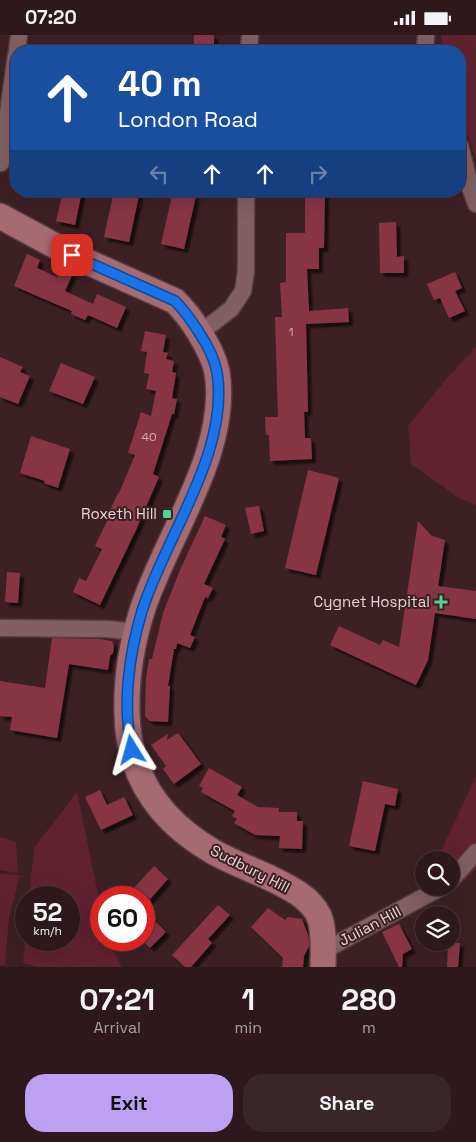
<!DOCTYPE html>
<style>
body{margin:0;font-family:"Space Grotesk",sans-serif;background:#3a2528;color:#f1f3f6;height:100vh;display:flex;flex-direction:column;font-size:19px;white-space:nowrap}
*{box-sizing:border-box;margin:0}
p{font-size:16px;color:#a7a0a3}
.icon{flex:none;width:28px;height:28px;fill:none;stroke:currentColor;stroke-width:2;stroke-linecap:round;stroke-linejoin:round}
.map{position:relative;height:932px;overflow:hidden}
.side{display:flex;flex-direction:column;background:#2e181b;flex:1}
.side>*{flex:none}
.hud{position:absolute;left:10px;top:10px;width:456px;height:152px;border-radius:20px;box-shadow:0 5px 20px #0002,0 0 0 1px #49373a;background:#1a4fa0;color:#fff;overflow:hidden}
.tools{position:absolute;left:415px;top:816px;display:grid;gap:10px}
.tools a{display:grid;place-items:center;width:45px;height:45px;border-radius:50%;background:#2e181b;box-shadow:0 5px 20px #0002,0 0 0 1px #49373a;font-size:25px}
.speed{position:absolute;left:15px;top:851px;display:flex;gap:10px;font-size:25px;font-weight:700;text-align:center}
.speed>*{display:grid;place-content:center;width:65px;height:65px;border-radius:50%;background:#2e181b;box-shadow:0 5px 20px #0002,0 0 0 1px #49373a;line-height:1}
.speed small{font-size:12px;font-weight:400}
.speed .limit{border:8px solid #d22;background:#fff;color:#111}
.pin{position:absolute;display:grid;place-items:center;width:42px;height:42px;color:#fff;margin:-21px;border-radius:10px;box-shadow:0 2px 8px #0006}
.me{position:absolute;width:55px;margin:-28px;rotate:352deg;stroke-linejoin:round;filter:drop-shadow(0 0 4px #0008)}
.turn{display:flex;align-items:center;gap:18px;height:105px;padding:0 25px;font-size:22px}
.turn .icon{width:65px;height:65px;stroke-width:2.5}
.turn b{display:block;font-size:35px;line-height:42px}
.lanes{display:flex;align-items:center;height:48px;padding:0 25px;background:#0003;justify-content:center;gap:25px;direction:ltr}
.lanes .off{opacity:.35}
.eta{display:flex;justify-content:space-evenly;align-items:center;height:85px;text-align:center}
.eta b{font-size:30px;font-weight:700;line-height:35px}
.button{display:flex;gap:10px;margin-top:auto;padding:10px 25px}
.button a{flex:1;height:58px;border-radius:20px;background:#bca0f2;color:#111;font-size:20px;font-weight:700;line-height:58px;text-align:center}
.button a+a{background:#3a2528;color:#f1f3f6}
.status{display:flex;justify-content:space-between;align-items:center;height:35px;padding:0 25px;background:#2e181b;direction:ltr}
.status svg{height:14px;fill:currentColor}
.map>svg:first-child{display:block}
</style>
<div class="status"><b>07:20</b><svg viewBox="0 0 49 12"><path d="M0 12V9h3v3zM5 12V6h3v6zM10 12V3h3v9zM15 12V0h3v12zM26 1h20v11H26zM47 4h2v5h-2z"/></svg></div>
<div class="map">
<svg width="476" height="932" viewBox="0 0 476 932">
<defs>
<filter id="shadow"><feDropShadow dx="4" dy="4" stdDeviation="1" flood-color="#0009"/></filter>
</defs>
<rect width="100%" height="100%" fill="#3d2024"/>
<g fill="#61222f">
<polygon points="441,0 476,0 476,126 460,76 460,16 443,16"/>
<polygon points="476,312 476,470 459,463 411,429 408,391 447,343"/>
<polygon points="476,741 476,834 465,845 451,837 451,825 437,825"/>
<polygon points="77,757 101,874 101,905 108,905 122,932 39,932 23,928 26,897 26,905 69,905 69,862 29,862 34,813"/>
<polygon points="0,802 16,807 18,838 0,835"/>
<polygon points="0,839 20,840 9,883 5,930 0,930"/>
</g>
<g fill="#873545" filter="url(#shadow)">
<polygon points="194,0 214,0 214,14 210,14 209,16 194,16"/>
<polygon points="63,156 82,156 75,190 56,186"/>
<polygon points="114,156 140,156 129,207 104,202"/>
<polygon points="173,156 196,161 184,214 161,209"/>
<polygon points="305,156 325,156 324,213 319,213 319,234 307,234 309,276 348,273 349,287 306,289 308,377 304,377 305,403 311,403 312,424 270,426 269,400 266,400 265,382 278,382 275,282 282,282 280,248 286,247 286,198 305,198"/>
<polygon points="396,187 397,222 404,221 404,238 380,238 379,188"/>
<polygon points="27,219 40,225 37,233 57,242 61,233 73,238 65,256 93,269 97,259 126,272 117,293 88,280 85,285 71,279 72,276 14,251"/>
<polygon points="455,237 462,253 455,256 465,276 449,283 440,263 434,265 427,249"/>
<polygon points="145,296 166,300 163,317 168,318 166,324 174,326 172,337 176,338 172,363 177,364 174,379 172,379 153,439 159,442 136,495 100,570 73,557 79,543 86,546 102,514 95,511 109,482 107,482 118,458 119,458 135,420 128,418 141,377 151,381 156,356 146,354 149,339 144,338 147,317 141,316"/>
<polygon points="0,322 23,332 20,337 30,341 18,369 0,362"/>
<polygon points="61,328 95,342 83,369 49,356"/>
<polygon points="31,401 70,414 58,453 44,448 45,446 20,438"/>
<polygon points="308,435 339,443 316,540 285,533"/>
<polygon points="259,471 264,496 251,499 245,473"/>
<polygon points="205,481 226,490 221,502 225,504 204,549 213,553 208,563 205,562 190,600 195,602 190,613 177,608 176,614 174,614 168,651 170,651 168,687 150,686 145,681 146,643 149,624 152,624 163,578 180,535"/>
<polygon points="418,486 432,501 445,505 438,551 476,556 476,584 435,578 428,625 416,650 330,610 339,591 380,610 383,605 399,612"/>
<polygon points="7,537 20,538 18,568 5,567"/>
<polygon points="52,603 99,604 112,606 114,611 113,618 110,621 108,635 69,629 57,703 10,695 12,682 0,681 0,646 45,653"/>
<polygon points="178,698 201,729 174,749 163,734 166,731 151,710 168,699 167,705"/>
<polygon points="209,733 242,752 237,760 258,772 279,773 279,777 297,777 297,786 303,786 302,814 279,813 280,801 255,800 234,788 237,784 232,781 235,776 201,757 203,753 199,751"/>
<polygon points="363,746 398,754 395,771 385,769 375,816 349,811"/>
<polygon points="100,755 107,770 124,762 133,780 101,795 85,762"/>
<polygon points="154,831 168,844 144,871 144,862 137,862 130,857"/>
<polygon points="218,870 230,880 208,904 212,908 191,932 185,932 172,920"/>
<polygon points="268,873 285,885 288,882 302,884 308,900 309,907 309,911 304,921 303,932 282,932 283,923 251,892"/>
<polygon points="144,875 166,897 150,913 144,907"/>
<polygon points="399,889 412,914 403,919 402,932 399,932 382,897"/>
<polygon points="448,908 460,908 458,932 447,932"/>
</g>
<g fill="none" stroke-linecap="round" stroke-linejoin="round">
<defs>
<g id="street">
<polyline points="17,16 19,0"/>
<polyline points="249,16 250,0"/>
<polyline points="425,16 426,0"/>
<polyline points="460,110 471,155 476,169"/>
<polyline points="1,128 16,20"/>
<polyline points="200,298 231,274 243,256 246,236 246,156"/>
<polyline points="0,593 107,594 137,597"/>
<polyline points="451,845 476,817"/>
<polyline points="323,916 442,852"/>
</g>
<path id="primary" d="M0,181L72,220L175,266C185,276 192,285 199,297C207,310 214,322 217,337C230,417 165,503 142,576C132,608 126,644 127,678C128,740 159,785 212,816C229,826 248,833 266,841C284,850 310,861 319,881C325,896 323,916 323,932"/>
</defs>
<use href="#street" stroke="#563e42" stroke-width="19"/>
<use href="#primary" stroke="#563e42" stroke-width="28"/>
<use href="#street" stroke="#815f63" stroke-width="16"/>
<use href="#primary" stroke="#a66a72" stroke-width="25"/>
</g>
<g fill="none" stroke-linecap="round" stroke-linejoin="round">
<defs>
<path id="route" d="M72,220L175,266C186,277 192,286 200,299C208,311 214,323 217,337C230,417 165,502 142,576C129,619 122,670 132,715"/>
</defs>
<use href="#route" stroke="#114b97" stroke-width="12"/>
<use href="#route" stroke="#1a73e8" stroke-width="9"/>
</g>
<g fill="#4fd399" stroke="#3d2024" stroke-width="2">
<rect x="162" y="474" width="10" height="10" rx="2.5"/>
<path d="M438.5 559.5h5v5h5v5h-5v5h-5v-5h-5v-5h5z"/>
</g>
<g text-anchor="middle" stroke-width="4" stroke-linejoin="round" paint-order="stroke">
<g font-size="12" fill="#d0adb2">
<text x="291" y="301">1</text>
<text x="149" y="406">40</text>
</g>
<g font-size="15" fill="#e9d5d7" stroke="#3d2024" text-anchor="end">
<text x="157" y="484">Roxeth Hill</text>
<text x="430" y="572">Cygnet Hospital</text>
</g>
<g font-size="15" fill="#e9d5d7" stroke="#3d2024">
<text transform="translate(250 834) rotate(27)" y="5">Sudbury Hill</text>
<text transform="translate(370 891) rotate(-28)" y="5">Julian Hill</text>
</g>
</g>
</svg>
<div class="tools">
<a><svg class="icon" aria-label="search" viewBox="0 0 24 24"><circle cx="10" cy="10" r="6"/><path d="M15 15l6 6"/></svg></a>
<a><svg class="icon" aria-label="layers" viewBox="0 0 24 24"><path d="M12 4l9 5-9 5-9-5zM3 14l9 5 9-5"/></svg></a>
</div>
<div class="speed"><div>52<small>km/h</small></div><div class="limit">60</div></div>
<div class="pin" style="left:72px;top:220px;background:#d93025"><svg class="icon" aria-label="arrive" viewBox="0 0 24 24"><path d="M6 21V4h12l-3 4 3 4H6"/></svg></div>
<svg class="me" style="left:132px;top:715px" viewBox="-20 -20 40 40"><path d="M0-17L14 15 0 8-14 15z" fill="#1a73e8" stroke="#fff" stroke-width="4"/></svg>
<div class="hud">
<div class="turn"><svg class="icon" aria-label="ahead" viewBox="0 0 24 24"><path d="M12 20V5M6 11l6-6 6 6"/></svg><div><b>40 m</b>London Road</div></div>
<div class="lanes"><svg class="icon off" aria-label="left" viewBox="0 0 24 24"><path d="M17 20v-9H6M10 6l-5 5 5 5"/></svg><svg class="icon" aria-label="ahead" viewBox="0 0 24 24"><path d="M12 20V5M6 11l6-6 6 6"/></svg><svg class="icon" aria-label="ahead" viewBox="0 0 24 24"><path d="M12 20V5M6 11l6-6 6 6"/></svg><svg class="icon off" aria-label="right" viewBox="0 0 24 24"><path d="M7 20v-9h11M14 6l5 5-5 5"/></svg></div>
</div>
</div>
<section class="side">
<div class="eta">
<div><b>07:21</b><p>Arrival</p></div>
<div><b>1</b><p>min</p></div>
<div><b>280</b><p>m</p></div>
</div>
<div class="button"><a>Exit</a><a>Share</a></div>
</section>
